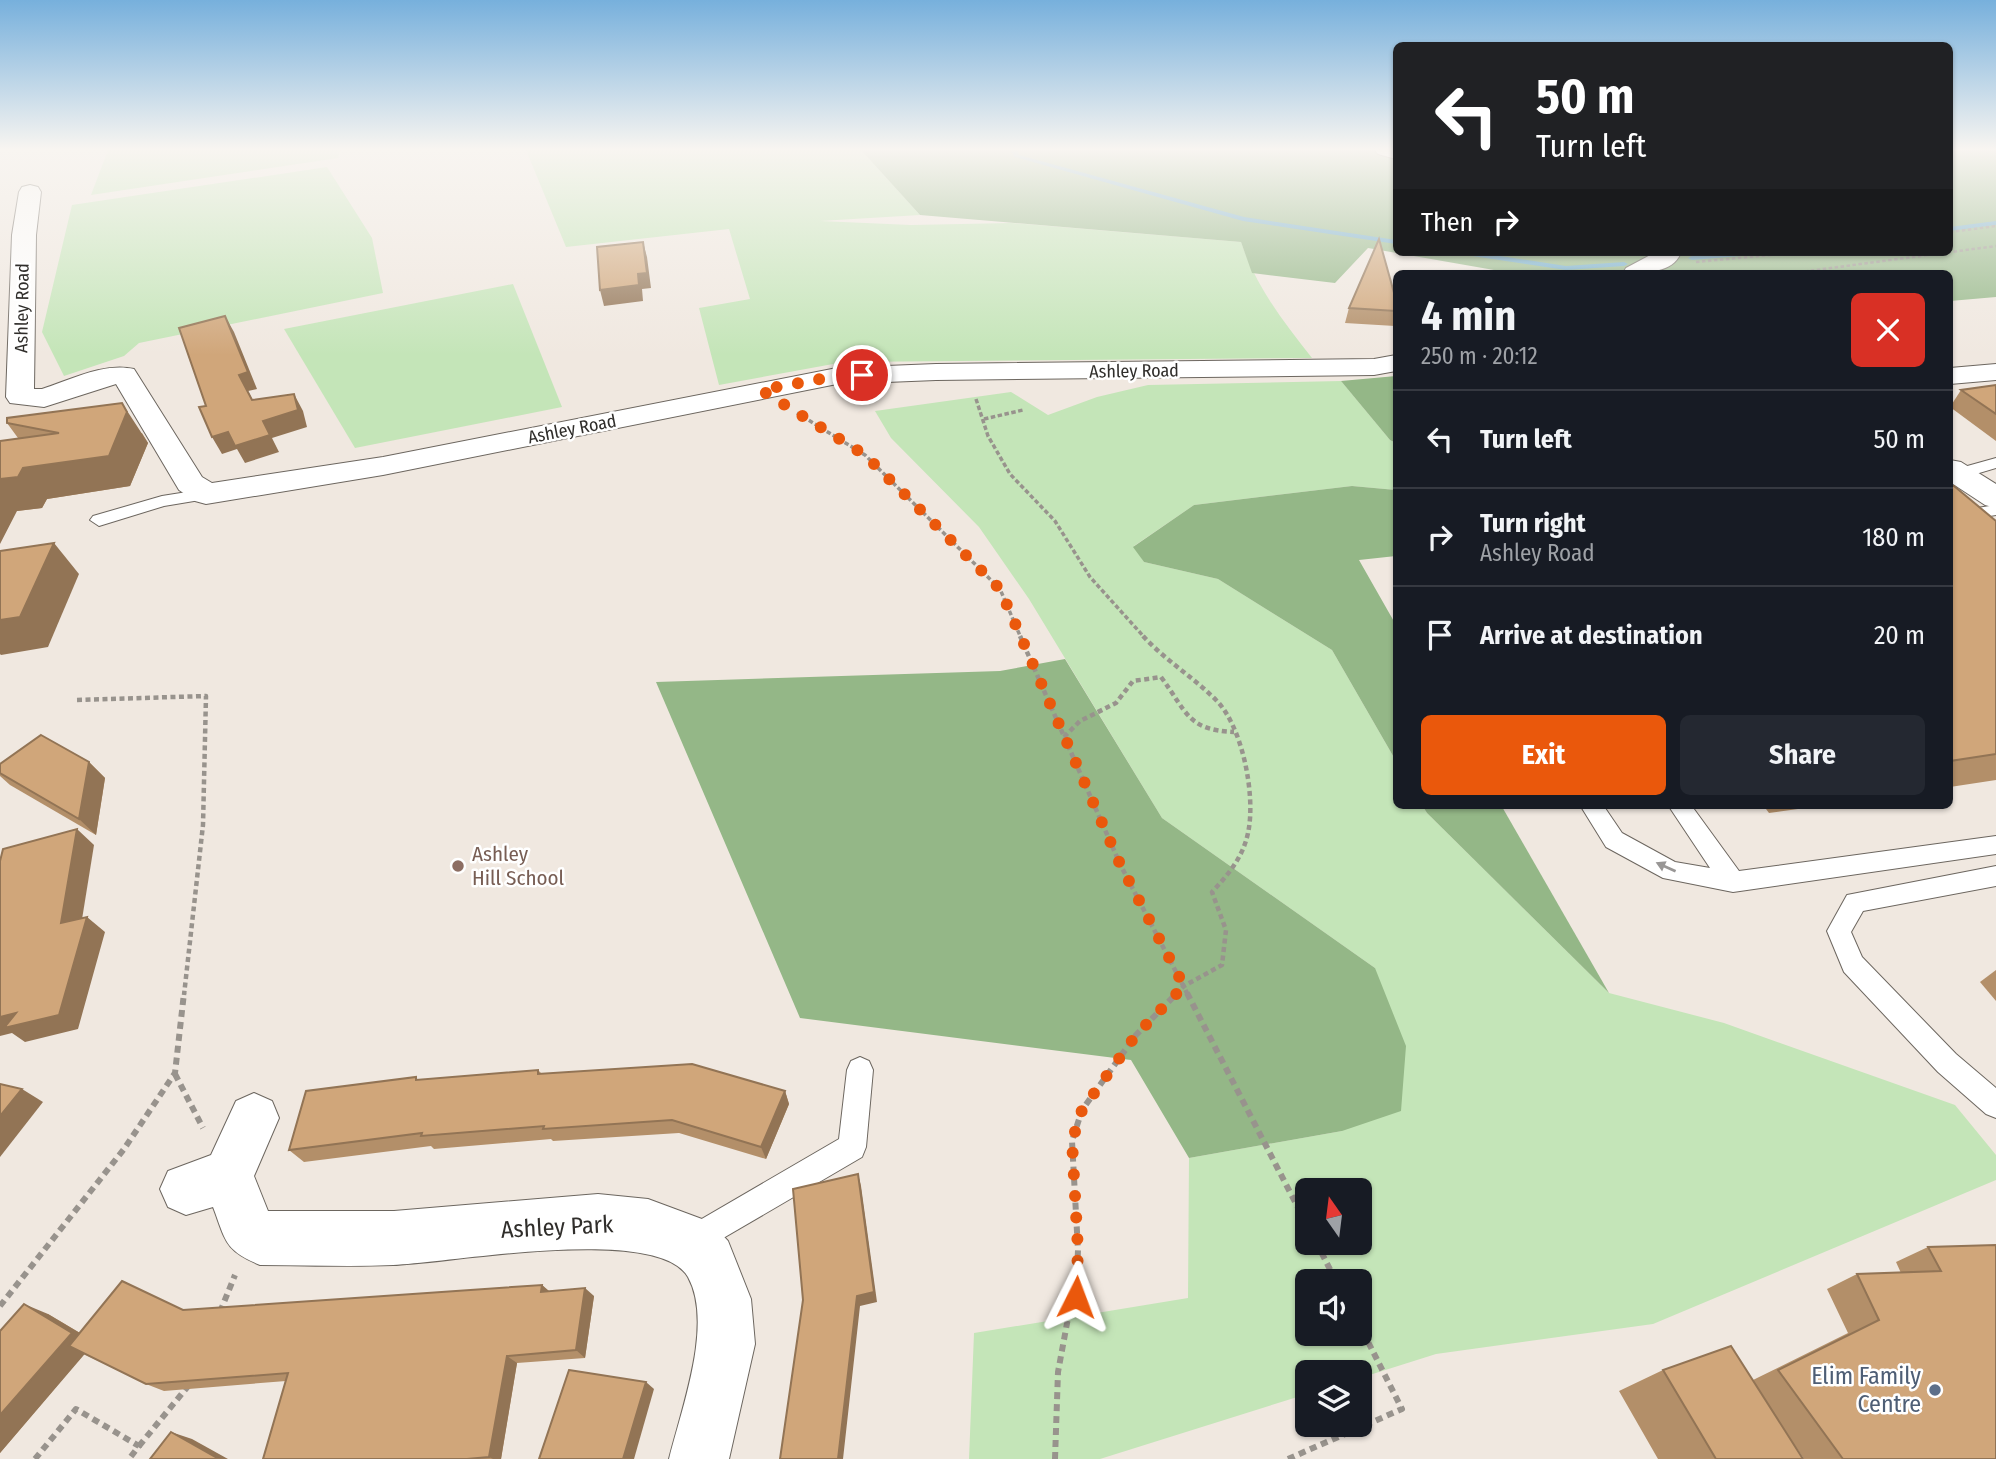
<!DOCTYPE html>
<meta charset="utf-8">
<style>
body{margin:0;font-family:"Fira Sans Condensed",sans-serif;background:#242831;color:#f1f3f6;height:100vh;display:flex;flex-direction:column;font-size:26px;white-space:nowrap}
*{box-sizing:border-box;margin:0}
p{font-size:23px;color:#9ea1a6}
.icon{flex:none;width:38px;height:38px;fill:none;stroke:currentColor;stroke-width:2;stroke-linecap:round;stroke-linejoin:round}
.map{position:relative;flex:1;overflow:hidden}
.drawer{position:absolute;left:1393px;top:270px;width:560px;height:539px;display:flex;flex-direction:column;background:#171b24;border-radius:10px;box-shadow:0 2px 5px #0004}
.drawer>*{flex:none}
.hud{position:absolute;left:1393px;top:42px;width:560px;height:214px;border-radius:10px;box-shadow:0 2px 5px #0004;background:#202124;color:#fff;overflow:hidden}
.needle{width:46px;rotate:346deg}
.controls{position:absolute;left:1295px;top:1178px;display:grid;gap:14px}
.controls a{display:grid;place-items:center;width:77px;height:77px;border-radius:10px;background:#171b24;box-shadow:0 2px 5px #0004;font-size:35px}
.pin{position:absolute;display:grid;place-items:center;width:60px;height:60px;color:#fff;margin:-30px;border:4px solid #fff;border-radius:50%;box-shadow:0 2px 7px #0007}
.me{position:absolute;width:77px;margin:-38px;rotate:3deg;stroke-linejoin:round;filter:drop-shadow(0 0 5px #0008)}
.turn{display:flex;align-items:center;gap:24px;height:147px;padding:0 28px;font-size:32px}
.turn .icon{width:91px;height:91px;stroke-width:2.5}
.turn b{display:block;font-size:49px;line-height:60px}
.then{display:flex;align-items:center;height:66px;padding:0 28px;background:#0003;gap:14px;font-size:26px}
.round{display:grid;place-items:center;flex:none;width:74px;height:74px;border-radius:10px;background:#242831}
.headline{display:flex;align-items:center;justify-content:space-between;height:119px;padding:0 28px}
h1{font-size:42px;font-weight:700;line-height:52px}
.primary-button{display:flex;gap:14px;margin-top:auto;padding:14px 28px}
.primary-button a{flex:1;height:80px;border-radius:10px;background:#ea580c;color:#fff;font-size:28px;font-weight:700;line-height:80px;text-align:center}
.primary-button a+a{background:#242831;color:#f1f3f6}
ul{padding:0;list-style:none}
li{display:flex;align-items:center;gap:21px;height:98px;padding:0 28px;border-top:2px solid #363941}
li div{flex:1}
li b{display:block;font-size:26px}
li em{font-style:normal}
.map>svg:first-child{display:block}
</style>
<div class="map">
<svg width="1996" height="1459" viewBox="0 0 1996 1459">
<rect width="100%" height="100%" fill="#f0e8e0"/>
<g fill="#c4e5b8" fill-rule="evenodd">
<polygon points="108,150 340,150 338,158 91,195"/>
<path d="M526,150H861L920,215L820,221L911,225L1012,223L1241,242C1257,288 1282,320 1312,358L844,362L719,385L699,308L750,299L729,229L566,247Z"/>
<polygon points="327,167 372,238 383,293 139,343 124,356 64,376 42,332 72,205"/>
<polygon points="513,284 562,407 355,448 284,329"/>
<path d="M1341,381L1390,440L1396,443V490L1352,486L1194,505L1134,546L1144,562L1218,579L1332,650L1396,761V805H1422L1427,813L1609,993L1724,1023L1955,1105L1996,1155V1180L1653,1324L1436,1354L1360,1378V1372H1307V1394L1100,1459H969L974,1333L1188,1298L1189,1158L1342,1131L1375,968L1162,818L1029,599L979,527L891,438L875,411L1011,392L1048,415L1097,397L1148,385ZM1307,1190H1360V1242H1307ZM1307,1281H1360V1334H1307Z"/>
</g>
<g fill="#94b787">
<polygon points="861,150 1396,150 1396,252 1950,252 1950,150 1996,150 1996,297 1950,301 1950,273 1494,273 1494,270 1368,248 1335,283 1252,273 1241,242 920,215"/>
<polygon points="1396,376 1396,443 1390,440 1341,381"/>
<polygon points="1352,486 1396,490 1396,556 1359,560 1396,625 1396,761 1332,650 1218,579 1144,562 1133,547 1194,505"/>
<polygon points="1065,659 1162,818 1375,968 1406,1046 1401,1111 1342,1131 1189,1158 1131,1060 800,1018 656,682 1000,671"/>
<polygon points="1422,805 1501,805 1609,993 1427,813"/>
</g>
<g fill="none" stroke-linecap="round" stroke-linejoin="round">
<g fill="#6fabca" fill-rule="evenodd">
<polygon points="1010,150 1017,150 1019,155 1244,217 1396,240 1396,244 1243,221 1015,157"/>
<polygon points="1996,221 1996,225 1950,231 1950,227"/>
<polygon points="1455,252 1474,252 1566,266 1624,262 1628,264 1624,266 1566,270 1459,254"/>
<polygon points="1737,252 1769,252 1765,254 1692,260 1688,258 1692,256"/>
</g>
<defs>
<g id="lane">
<polygon points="1996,458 1996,468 1959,479 1951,474 1953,470"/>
<polygon points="206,489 215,494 212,498 164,506 99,526 90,520 93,516 162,496"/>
<polygon points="1996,505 1996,515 1971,519 1950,517 1950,507 1971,509"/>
<polygon points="1580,805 1603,805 1622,833 1675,862 1710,868 1668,805 1691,805 1739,871 1996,836 1996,854 1733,892 1663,878 1606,847"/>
<polygon points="1996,866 1996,886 1863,911 1851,932 1862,957 1956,1054 1996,1088 1996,1118 1986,1114 1938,1072 1844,972 1827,931 1847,895"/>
<polygon points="860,1057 869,1061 873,1070 866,1147 862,1157 701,1251 691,1256 681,1251 676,1241 681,1231 839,1139 847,1070 851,1061"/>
</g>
<g id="street">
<polygon points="1375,150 1396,150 1396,159 1378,154"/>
<path d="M30,185L38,187L41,192L36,235L34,389H42C70,380 104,362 134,369L202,477L212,483L383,457L837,368L936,364L1374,359L1396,355V371L1374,375L936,380L837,384L383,475L206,504L195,501L179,490L116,384L44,407L10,403L6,397L12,235L19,192L22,187Z"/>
<path d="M1656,252H1681C1674,274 1642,273 1623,273L1626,268Z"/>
<polygon points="1996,364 1996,380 1950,384 1950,368"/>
<polygon points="1950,460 1961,462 1996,484 1996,508 1985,505 1950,482"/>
<path d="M254,1093L272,1101L279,1118L254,1176L268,1211H394L598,1194L648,1199L710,1222L728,1241L751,1299L755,1344L729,1459H669C681,1410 714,1324 688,1277C657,1224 451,1263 393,1265C349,1267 304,1265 260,1265C224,1250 226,1241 213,1207L186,1215L168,1207L160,1189L168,1171L211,1155L236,1101Z"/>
</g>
</defs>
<use href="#lane" stroke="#6c665f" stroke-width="2"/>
<use href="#street" stroke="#6c665f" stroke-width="2"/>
<g stroke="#98938d" stroke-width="2.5" stroke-dasharray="3.5 2.5" stroke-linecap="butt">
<polyline points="1950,232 1996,226"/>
<polyline points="1696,262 1803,252"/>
<polyline points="1793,273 1996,246"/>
</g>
<g stroke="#98938d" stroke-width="3.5" stroke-dasharray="4.5 2.5" stroke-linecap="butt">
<polyline points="976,399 988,436 1010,474 1055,521 1090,577 1145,638"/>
<polyline points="797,413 865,455 1000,589 1021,638"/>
<polyline points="984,419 1023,410"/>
</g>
<g stroke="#98938d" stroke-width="4.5" stroke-dasharray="5 3.5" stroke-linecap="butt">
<polyline points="1020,636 1120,864 1188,995"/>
<path d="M1143,636C1165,660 1193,677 1216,700C1243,727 1256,797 1248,833C1243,857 1228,875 1212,892L1226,930L1222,965L1184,986L1175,995"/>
<polyline points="77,700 206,696 203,825 184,995"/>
<path d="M1064,737L1080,721L1116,703L1133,681L1161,677C1187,712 1187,730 1234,732"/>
</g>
<g stroke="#98938d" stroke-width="6" stroke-dasharray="7 5" stroke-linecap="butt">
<polyline points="1187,993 1307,1225"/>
<polyline points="175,1074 203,1128"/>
<polyline points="1316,1242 1336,1281"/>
<polyline points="0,1306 124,1149 175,1073 184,993"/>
<polyline points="220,1312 235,1275"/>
<polyline points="139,1446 189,1385"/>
<polyline points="35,1459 76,1409 139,1446 129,1459"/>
<polyline points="1055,1459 1058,1372 1068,1318 1076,1297 1078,1250 1072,1141 1082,1110 1136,1035 1177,993"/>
<polyline points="1288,1459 1402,1409 1360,1326"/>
</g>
<use href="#lane" fill="#fff" fill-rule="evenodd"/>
<use href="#street" fill="#fff" fill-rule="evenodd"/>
</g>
<g fill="#b38f69">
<polygon points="1396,300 1396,321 1395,326 1345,323 1349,308"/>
<polygon points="1996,385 1996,441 1950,407 1961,390"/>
<polygon points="7,423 142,433 148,443 130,486 47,499 42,508 17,511 18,438"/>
<polygon points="1950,486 1996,521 1996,780 1950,787"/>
<polygon points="89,762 105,778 96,835 10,785 0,776 0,764"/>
<polygon points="1763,805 1827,805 1769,813"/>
<polygon points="1996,970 1996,1001 1980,982"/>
<polygon points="538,1070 541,1073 785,1091 789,1104 766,1159 679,1133 553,1141 551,1139 434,1149 431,1146 304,1162 289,1150 416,1077 418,1080"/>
<polygon points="1996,1245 1996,1459 1804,1459 1794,1444 1803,1459 1658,1459 1619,1391 1663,1370 1753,1380 1848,1333 1827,1289 1857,1274 1901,1273 1896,1262 1928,1247"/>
<polygon points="542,1285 549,1291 594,1296 585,1358 517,1363 501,1459 263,1459 286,1381 164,1391 146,1384 84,1354 0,1453 0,1331 48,1314 80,1333 183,1310"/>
</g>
<g fill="#927455">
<polygon points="643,242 647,257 651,288 642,289 643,301 604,306 600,290 638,274"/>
<polygon points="225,316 234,332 257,389 248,391 261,416 239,375"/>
<polygon points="294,394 303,411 307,427 272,438 279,452 245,463 237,449 222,454 212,437 263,421"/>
<polygon points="122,403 148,443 130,486 47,499 42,508 17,511 0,544 0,479 23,468"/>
<polygon points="54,543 79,574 48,647 1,655 0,654 0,620"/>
<polygon points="89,762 105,778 96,835 79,819"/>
<polygon points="77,829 94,845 79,938 61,923"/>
<polygon points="87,917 105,932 78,1029 25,1042 12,1033 0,1036 0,1017 16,1013"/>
<polygon points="22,1089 43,1102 0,1157 0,1116"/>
<polygon points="785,1091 789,1104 766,1159 761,1147"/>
<polygon points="858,1174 861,1186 877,1302 860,1306 843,1459 838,1459"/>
<polygon points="542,1285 551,1293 541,1292"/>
<polygon points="585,1288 594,1296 585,1358 576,1350"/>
<polygon points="24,1304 48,1314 95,1342 0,1453 0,1415"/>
<polygon points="507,1356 517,1363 501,1459 493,1459 489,1457"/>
<polygon points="646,1382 654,1389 634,1459 623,1459"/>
<polygon points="171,1432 192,1439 228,1459 219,1459"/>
</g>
<g fill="#d0a67a" stroke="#927455" stroke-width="2">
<polygon points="1379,239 1396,300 1396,311 1349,308"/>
<polygon points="643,242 647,273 638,274 639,285 600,290 597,247"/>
<polygon points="225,316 248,372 239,375 252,400 294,394 298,410 263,421 270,435 235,446 228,432 212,437 199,407 206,406 179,328"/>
<polygon points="1996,385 1996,414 1961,390"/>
<polygon points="122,403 127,412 109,456 23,468 18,477 0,479 0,441 59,433 7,423 7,418"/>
<polygon points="1950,486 1954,486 1996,521 1996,754 1950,761"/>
<polygon points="54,543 20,617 0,620 0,551"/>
<polygon points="41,735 89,762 79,819 0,773 0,764"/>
<polygon points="77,829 61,923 87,917 59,1015 4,1028 16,1013 0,1017 0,861 3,849"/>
<polygon points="692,1064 785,1091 761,1147 672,1120 543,1129 544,1126 421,1136 422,1133 289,1150 306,1091 416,1077 416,1080 538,1070 538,1074"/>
<polygon points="0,1084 22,1089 0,1116"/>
<polygon points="858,1174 874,1292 857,1296 838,1459 780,1459 803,1300 793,1189"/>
<polygon points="1996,1245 1996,1459 1843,1459 1778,1370 1879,1320 1857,1274 1941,1271 1928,1247"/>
<polygon points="122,1281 183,1310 542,1285 541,1292 585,1288 576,1350 507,1356 489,1457 467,1459 263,1459 288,1373 146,1384 69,1346"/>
<polygon points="24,1304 72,1333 0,1415 0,1331"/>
<polygon points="1731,1346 1803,1459 1716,1459 1663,1370"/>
<polygon points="569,1370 646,1382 623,1459 539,1459"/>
<polygon points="171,1432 219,1459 150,1459"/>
</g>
<defs><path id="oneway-solid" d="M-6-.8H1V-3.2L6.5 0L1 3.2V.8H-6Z" transform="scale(1.75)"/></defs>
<use fill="#989695" href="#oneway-solid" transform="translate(1666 867) rotate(-156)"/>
<linearGradient id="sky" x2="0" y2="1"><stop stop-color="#77b0dc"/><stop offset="0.42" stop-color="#f8f5f1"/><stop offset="1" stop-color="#f8f5f1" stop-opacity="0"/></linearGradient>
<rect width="1996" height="355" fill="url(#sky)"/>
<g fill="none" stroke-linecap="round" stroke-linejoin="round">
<polyline stroke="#ea580c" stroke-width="12" stroke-dasharray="0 21.6" points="862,375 837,376 761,390 865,455 1000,589 1120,864 1184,986 1136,1035 1082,1110 1072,1141 1078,1250 1076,1297"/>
</g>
<circle fill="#8d6e63" stroke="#fff" stroke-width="2.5" cx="458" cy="866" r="7"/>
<circle fill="#5c6f8a" stroke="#fff" stroke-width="2.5" cx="1935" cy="1390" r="7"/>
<g text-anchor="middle" stroke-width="5" stroke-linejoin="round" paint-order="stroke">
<g font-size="18" fill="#302e2b" stroke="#fff">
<text transform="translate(22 308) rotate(-89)" y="6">Ashley Road</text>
<text transform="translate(1134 371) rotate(-1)" y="6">Ashley Road</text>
<text transform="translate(572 429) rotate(-11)" y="6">Ashley Road</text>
</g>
<g font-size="21" fill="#785e54" stroke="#fff" text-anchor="start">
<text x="472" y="861">Ashley<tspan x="472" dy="24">Hill School</tspan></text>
</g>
<g font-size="24" fill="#302e2b" stroke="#fff">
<text transform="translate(557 1227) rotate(-3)" y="8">Ashley Park</text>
</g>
<g font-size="24" fill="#4e5e75" stroke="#fff" text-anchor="end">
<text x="1921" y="1384">Elim Family<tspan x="1921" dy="28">Centre</tspan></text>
</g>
</g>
</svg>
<div class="controls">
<a><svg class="needle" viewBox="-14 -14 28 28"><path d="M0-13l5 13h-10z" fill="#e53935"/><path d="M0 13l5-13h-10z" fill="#9ea1a6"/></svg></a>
<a><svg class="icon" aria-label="sound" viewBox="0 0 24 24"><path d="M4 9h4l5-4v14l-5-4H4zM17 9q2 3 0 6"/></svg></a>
<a><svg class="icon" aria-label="layers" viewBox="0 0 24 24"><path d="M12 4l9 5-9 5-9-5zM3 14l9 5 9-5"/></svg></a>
</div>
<div class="pin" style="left:862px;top:375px;background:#d93025"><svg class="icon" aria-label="arrive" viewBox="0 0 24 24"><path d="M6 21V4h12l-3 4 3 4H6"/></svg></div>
<svg class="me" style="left:1076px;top:1297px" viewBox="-20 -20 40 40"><path d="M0-17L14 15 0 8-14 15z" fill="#ea580c" stroke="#fff" stroke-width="4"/></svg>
<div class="hud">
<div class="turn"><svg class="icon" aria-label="left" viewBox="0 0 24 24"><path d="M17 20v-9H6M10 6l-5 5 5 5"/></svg><div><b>50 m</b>Turn left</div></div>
<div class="then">Then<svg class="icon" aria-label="right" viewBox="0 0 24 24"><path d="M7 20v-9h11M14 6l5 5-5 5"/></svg></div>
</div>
<section class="drawer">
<div class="headline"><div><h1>4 min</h1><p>250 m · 20:12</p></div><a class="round" style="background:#d93025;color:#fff"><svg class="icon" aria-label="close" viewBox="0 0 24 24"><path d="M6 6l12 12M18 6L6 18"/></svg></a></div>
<ul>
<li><svg class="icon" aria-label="left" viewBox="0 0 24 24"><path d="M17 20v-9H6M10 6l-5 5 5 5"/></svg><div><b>Turn left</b></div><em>50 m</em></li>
<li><svg class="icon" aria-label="right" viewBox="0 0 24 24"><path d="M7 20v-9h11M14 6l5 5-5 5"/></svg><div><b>Turn right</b><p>Ashley Road</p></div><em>180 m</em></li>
<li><svg class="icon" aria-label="arrive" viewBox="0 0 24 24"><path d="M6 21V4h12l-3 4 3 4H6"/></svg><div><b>Arrive at destination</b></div><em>20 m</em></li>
</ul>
<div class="primary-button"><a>Exit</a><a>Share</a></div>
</section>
</div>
